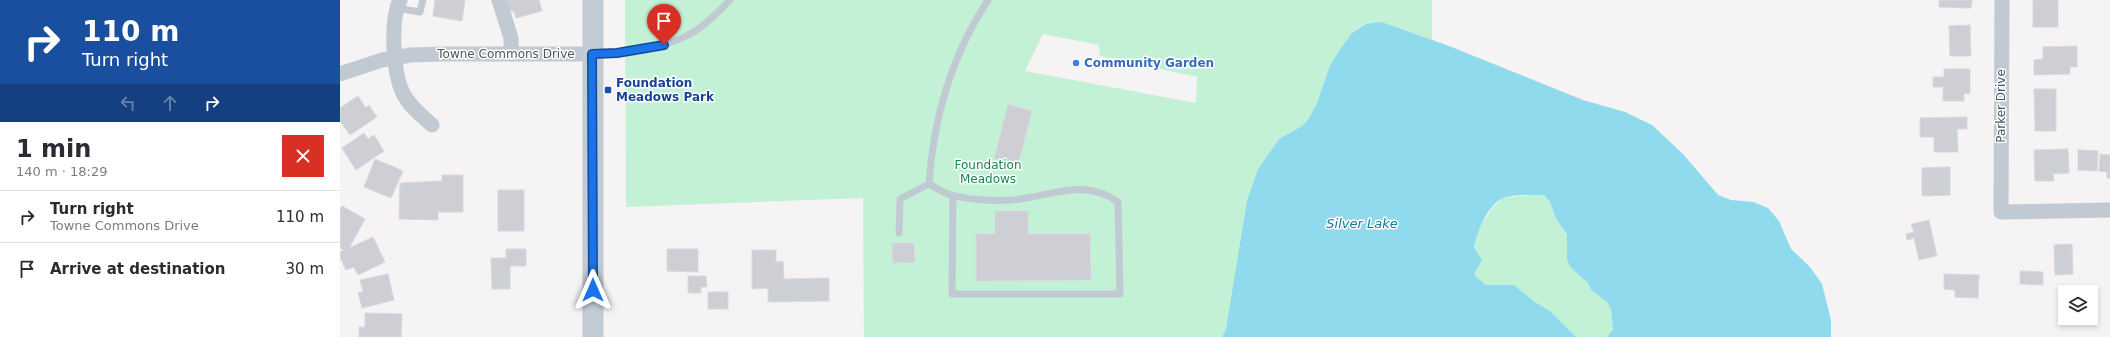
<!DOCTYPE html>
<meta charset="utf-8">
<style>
body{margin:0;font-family:"DejaVu Sans",sans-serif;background:#f2f2f3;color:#2b2b33;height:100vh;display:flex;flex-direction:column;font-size:15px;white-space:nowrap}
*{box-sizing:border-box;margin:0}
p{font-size:13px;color:#7c7c81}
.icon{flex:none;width:22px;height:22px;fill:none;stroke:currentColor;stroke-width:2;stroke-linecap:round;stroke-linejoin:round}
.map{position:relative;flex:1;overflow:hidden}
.sheet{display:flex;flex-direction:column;background:#fff;width:340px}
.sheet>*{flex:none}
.hud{background:#1a4fa0;color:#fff;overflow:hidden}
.tools{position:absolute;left:1718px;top:285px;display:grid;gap:8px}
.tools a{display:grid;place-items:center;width:40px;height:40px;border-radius:0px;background:#fff;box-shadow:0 2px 6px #0003;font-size:20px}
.pin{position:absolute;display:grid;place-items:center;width:34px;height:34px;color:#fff;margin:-41px -17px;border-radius:50% 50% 50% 0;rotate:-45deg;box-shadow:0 0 4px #0007}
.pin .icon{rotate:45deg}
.me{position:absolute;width:44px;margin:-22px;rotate:0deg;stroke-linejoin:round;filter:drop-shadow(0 0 3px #0008)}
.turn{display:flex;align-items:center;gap:14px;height:84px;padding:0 16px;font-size:18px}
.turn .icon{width:52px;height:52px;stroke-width:2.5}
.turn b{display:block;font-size:28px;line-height:34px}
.lanes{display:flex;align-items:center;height:38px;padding:0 16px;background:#0003;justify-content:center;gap:20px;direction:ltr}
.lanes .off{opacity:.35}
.round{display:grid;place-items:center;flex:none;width:42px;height:42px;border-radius:0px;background:#f2f2f3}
.headline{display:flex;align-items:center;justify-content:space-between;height:68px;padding:0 16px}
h1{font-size:24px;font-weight:600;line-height:30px}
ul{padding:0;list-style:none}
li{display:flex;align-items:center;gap:12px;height:52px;padding:0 16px;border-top:1px solid #e1e1e2}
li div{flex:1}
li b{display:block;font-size:15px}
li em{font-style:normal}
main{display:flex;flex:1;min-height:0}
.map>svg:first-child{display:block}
</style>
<main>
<section class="sheet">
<div class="hud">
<div class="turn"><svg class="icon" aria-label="right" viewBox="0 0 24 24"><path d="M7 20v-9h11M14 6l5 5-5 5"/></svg><div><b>110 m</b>Turn right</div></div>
<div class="lanes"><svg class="icon off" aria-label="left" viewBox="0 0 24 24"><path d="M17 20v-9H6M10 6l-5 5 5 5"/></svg><svg class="icon off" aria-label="ahead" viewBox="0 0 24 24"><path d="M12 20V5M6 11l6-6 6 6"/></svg><svg class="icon" aria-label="right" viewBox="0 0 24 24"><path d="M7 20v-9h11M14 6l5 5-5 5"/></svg></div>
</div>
<div class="headline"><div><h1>1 min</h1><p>140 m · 18:29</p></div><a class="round" style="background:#d93025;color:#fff"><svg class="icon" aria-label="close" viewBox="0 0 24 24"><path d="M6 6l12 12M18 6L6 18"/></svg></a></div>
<ul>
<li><svg class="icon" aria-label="right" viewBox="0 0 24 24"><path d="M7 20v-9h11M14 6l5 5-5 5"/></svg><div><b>Turn right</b><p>Towne Commons Drive</p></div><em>110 m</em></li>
<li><svg class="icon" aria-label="arrive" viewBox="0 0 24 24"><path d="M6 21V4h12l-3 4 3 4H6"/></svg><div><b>Arrive at destination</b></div><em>30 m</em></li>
</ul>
</section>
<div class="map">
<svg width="1770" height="337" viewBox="0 0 1770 337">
<rect width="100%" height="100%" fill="#f5f3f3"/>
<g fill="#c3f1d5" fill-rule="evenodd">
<path d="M285,0H1092V40L1042,22L990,65L977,103L968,120L962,126L939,139L918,169L886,329L882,337H524L523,198L286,207ZM703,34L759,45L760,56L857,77L856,103L685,71Z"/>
<polygon points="1191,195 1204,195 1210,202 1216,219 1227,234 1227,259 1230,267 1248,283 1251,290 1267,302 1271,309 1273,331 1267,337 1236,337 1210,311 1195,302 1174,285 1146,285 1135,276 1134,248 1136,234 1152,208 1162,198"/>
</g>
<path fill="#90daee" d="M1042,22L1109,46L1243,100L1285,112L1312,125L1343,154L1378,195L1391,200L1413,202L1428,208L1439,221L1451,249L1470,267L1482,284L1491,320V337H1267L1273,330L1271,309L1267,302L1251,290L1248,283L1230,267L1227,259V234L1216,219L1210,202L1204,195C1192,195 1175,194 1163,198C1148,204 1136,234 1134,248L1142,260L1135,272V276L1146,285H1174L1195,302L1210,311L1236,337H882L886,329L907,201L918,169L939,139L962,126L968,120L977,103L990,65L1011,34L1026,24Z"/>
<g fill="#cdcfd5" stroke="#d7d9de">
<polygon points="95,0 125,0 122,21 93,16"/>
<polygon points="164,0 199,0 202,11 176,18 174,11 168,12"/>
<polygon points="1599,0 1632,0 1631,8 1599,7"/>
<rect x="1693" y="0" width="25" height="27"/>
<polygon points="1630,25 1631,56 1610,56 1609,26"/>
<polygon points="1737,46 1737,67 1730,67 1730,74 1694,75 1694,60 1703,59 1703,47"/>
<polygon points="1604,69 1630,69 1630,94 1624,93 1624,101 1603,101 1603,87 1593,87 1593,77 1604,77"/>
<polygon points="1694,89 1716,89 1716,131 1695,131"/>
<polygon points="18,96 26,108 29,105 37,117 10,135 0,121 0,108"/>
<polygon points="668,104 692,111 678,165 654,159"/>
<polygon points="1627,117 1627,129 1617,129 1618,152 1594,152 1594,137 1580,137 1580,118"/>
<polygon points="24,133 28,139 34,135 44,151 16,170 2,148"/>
<polygon points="1728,149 1729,173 1713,174 1714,181 1695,181 1694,150"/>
<polygon points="1738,150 1758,151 1757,171 1738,170"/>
<polygon points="1760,154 1770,155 1770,178 1767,178 1767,172 1759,171"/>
<polygon points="35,159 63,171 51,198 24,187"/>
<polygon points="1610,167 1610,195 1582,196 1582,168"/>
<polygon points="102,175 123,175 123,212 98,212 98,220 59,219 60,183 102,181"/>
<rect x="158" y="190" width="26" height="41"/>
<polygon points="2,206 25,219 7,252 0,248 0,209"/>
<polygon points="655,211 688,211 688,234 750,234 751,280 636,281 636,234 655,234"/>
<polygon points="1589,220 1597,256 1579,260 1574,238 1567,240 1566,234 1574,232 1571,224"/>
<polygon points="33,237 45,262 18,275 14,267 6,270 0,257 0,252"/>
<polygon points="552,243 574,243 575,262 553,263"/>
<polygon points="1732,244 1733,274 1715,275 1714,245"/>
<polygon points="166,249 186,249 186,266 170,266 170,289 152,289 151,258 166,258"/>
<polygon points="327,249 358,249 358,272 327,271"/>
<polygon points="412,250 436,250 436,262 443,261 444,279 489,278 489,301 428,302 428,288 412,289"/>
<polygon points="1680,271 1703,272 1703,285 1680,284"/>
<polygon points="48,274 54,300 22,308 18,293 23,292 20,280"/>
<polygon points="1604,274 1639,275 1638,298 1615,297 1615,290 1604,289"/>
<polygon points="348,276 366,276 367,287 361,287 361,293 348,293"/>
<rect x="368" y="292" width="20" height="17"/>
<polygon points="25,313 62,314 61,337 19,337 19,327 25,327"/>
</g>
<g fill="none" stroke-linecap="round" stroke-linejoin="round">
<g stroke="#c1cad2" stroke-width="7">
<polyline points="56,8 80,12 83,0"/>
<path d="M255,54C285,53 320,50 348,35C364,27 377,13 390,0"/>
<path d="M613,195L612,294H780L778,202C742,177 711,197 672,200C653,201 627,200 608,194C601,191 595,187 589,184C593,119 612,54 648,0"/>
<polyline points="559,233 560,199 589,184"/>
</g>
<g stroke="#c1cad2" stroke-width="15">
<path d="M60,0C50,20 53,73 63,93C69,106 82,116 92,125"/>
<polyline points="159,0 171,38 171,54"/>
<polyline points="1662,0 1661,212 1770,210"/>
<polyline points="0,74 42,60 71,55 103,54 252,54"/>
</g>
<polyline stroke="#c1cbd6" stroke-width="21" points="253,0 253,337"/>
</g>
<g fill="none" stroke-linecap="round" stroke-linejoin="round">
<defs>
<polyline id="route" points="253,290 252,54 277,53 324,45"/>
</defs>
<use href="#route" stroke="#114b97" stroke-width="10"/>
<use href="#route" stroke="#1a73e8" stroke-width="7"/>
</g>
<circle fill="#3f7fe0" stroke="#fff" stroke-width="1.5" cx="736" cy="63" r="4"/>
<rect fill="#1a4fb4" stroke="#fff" stroke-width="1.5" x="264" y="86" width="8" height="8" rx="2"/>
<g text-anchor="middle" stroke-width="3" stroke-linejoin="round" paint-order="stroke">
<g font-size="12" fill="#4a5661" stroke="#fff">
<text x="166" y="58">Towne Commons Drive</text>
<text transform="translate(1661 106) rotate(-90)" y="4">Parker Drive</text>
</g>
<g font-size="12" font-weight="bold" fill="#366cbe" stroke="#fff" text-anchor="start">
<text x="744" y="67">Community Garden</text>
</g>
<g font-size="12" font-weight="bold" fill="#164399" stroke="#fff" text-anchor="start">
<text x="276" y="87">Foundation<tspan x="276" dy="14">Meadows Park</tspan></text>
</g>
<g font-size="12" fill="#17864f" stroke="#fff">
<text x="648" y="169">Foundation<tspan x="648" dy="14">Meadows</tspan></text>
</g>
<g font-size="13" font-style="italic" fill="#0c7c9b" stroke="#fff">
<text x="1022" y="228">Silver Lake</text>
</g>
</g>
</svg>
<div class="tools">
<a><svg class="icon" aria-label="layers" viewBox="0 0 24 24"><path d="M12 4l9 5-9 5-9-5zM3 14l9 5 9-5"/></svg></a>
</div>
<div class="pin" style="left:324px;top:45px;background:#d93025"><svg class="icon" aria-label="arrive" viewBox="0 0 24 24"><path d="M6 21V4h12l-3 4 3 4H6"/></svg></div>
<svg class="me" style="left:253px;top:290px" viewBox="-20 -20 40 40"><path d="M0-17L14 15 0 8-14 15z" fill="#1a73e8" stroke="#fff" stroke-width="4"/></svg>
</div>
</main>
